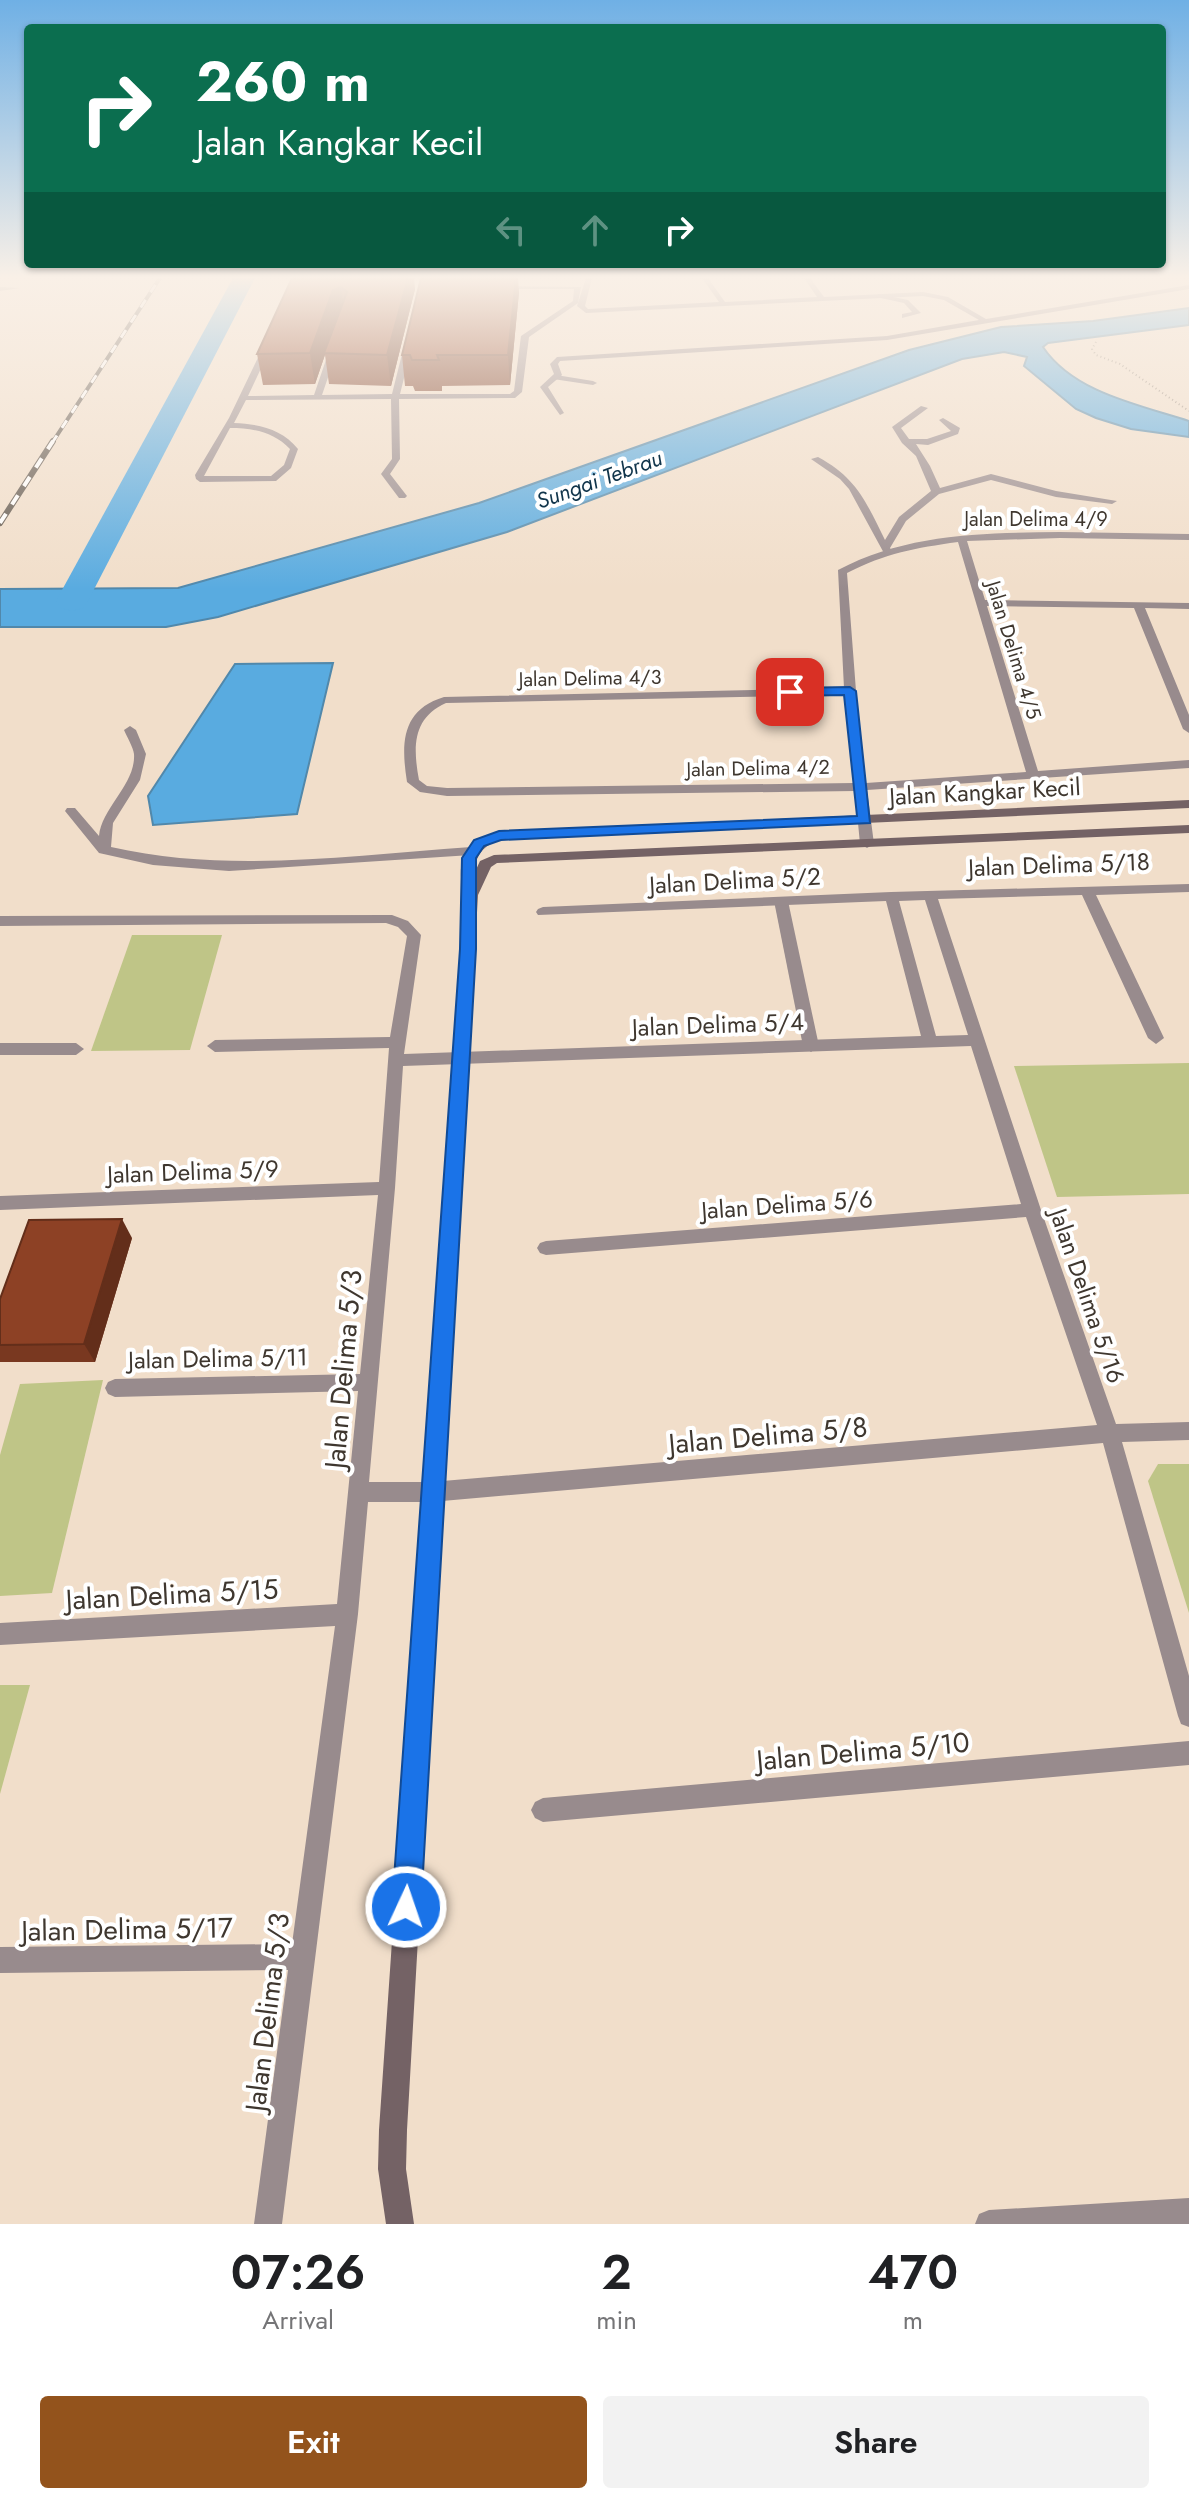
<!DOCTYPE html>
<style>
body{margin:0;font-family:Jost,sans-serif;background:#f2f2f2;color:#202124;height:100vh;display:flex;flex-direction:column;font-size:30px;white-space:nowrap}
*{box-sizing:border-box;margin:0}
p{font-size:26px;color:#757577}
.icon{flex:none;width:44px;height:44px;fill:none;stroke:currentColor;stroke-width:2;stroke-linecap:round;stroke-linejoin:round}
.map{position:relative;height:2224px;overflow:hidden}
.sheet{display:flex;flex-direction:column;background:#fff;flex:1}
.sheet>*{flex:none}
.hud{position:absolute;left:24px;top:24px;width:1142px;height:244px;border-radius:8px;box-shadow:0 2px 6px #0004;background:#0b6e4f;color:#fff;overflow:hidden}
.pin{position:absolute;display:grid;place-items:center;width:68px;height:68px;color:#fff;margin:-34px;border-radius:16px;box-shadow:0 4px 12px #0006}
.me{position:absolute;width:88px;margin:-44px;rotate:3deg;stroke-linejoin:round;filter:drop-shadow(0 0 6px #0008)}
.turn{display:flex;align-items:center;gap:28px;height:168px;padding:0 40px;font-size:36px}
.turn .icon{width:104px;height:104px;stroke-width:2.5}
.turn b{display:block;font-size:56px;line-height:68px}
.lanes{display:flex;align-items:center;height:76px;padding:0 40px;background:#0003;justify-content:center;gap:40px;direction:ltr}
.lanes .off{opacity:.35}
.eta{display:flex;justify-content:space-evenly;align-items:center;height:136px;text-align:center}
.eta b{font-size:48px;font-weight:600;line-height:56px}
.action{display:flex;gap:16px;margin-top:auto;padding:16px 40px}
.action a{flex:1;height:92px;border-radius:8px;background:#93531c;color:#fff;font-size:32px;font-weight:600;line-height:92px;text-align:center}
.action a+a{background:#f2f2f2;color:#202124}
.map>svg:first-child{display:block}
</style>
<div class="map">
<svg width="1189" height="2224" viewBox="0 0 1189 2224">
<rect width="100%" height="100%" fill="#f1deca"/>
<g fill="#bfc587">
<polygon points="132,935 222,935 190,1050 91,1051"/>
<polygon points="1189,1063 1189,1194 1057,1197 1014,1066"/>
<polygon points="103,1380 52,1593 0,1596 0,1455 20,1384"/>
<polygon points="1158,1464 1189,1464 1189,1613 1148,1481"/>
<polygon points="0,1685 30,1685 0,1794"/>
</g>
<g fill="#59abe0" stroke="#5188ab" stroke-width="2">
<path d="M1189,308V325L1048,343L1043,347C1074,393 1140,405 1189,421V437L1131,429L1096,418L1076,409L1024,366L1027,357L1004,352L962,359L507,532L218,617L166,627H0V589L178,588L479,503L909,350L1001,327L1093,321Z"/>
<polygon points="333,663 297,814 153,825 148,796 235,664"/>
</g>
<g fill="none" stroke-linecap="round" stroke-linejoin="round">
<polygon fill="#59abe0" fill-rule="evenodd" points="233,278 255,278 88,601 83,608 72,611 61,608 56,601"/>
<polyline stroke="#9b8d7f" stroke-width="2" stroke-dasharray="1 3" stroke-linecap="butt" points="1096,342 1092,349 1096,355 1120,364 1189,411"/>
<g fill="#988b8d" fill-rule="evenodd">
<path d="M497,286L581,287L578,303L529,337L522,392L515,398L399,399L400,459L390,474L407,496L405,498H399L381,474L392,459L391,399L246,400L234,423C259,424 282,429 298,449L291,468L276,481L200,482L196,479L195,475L229,418L265,343L272,345L248,396L314,395L330,348L334,346L338,348L322,395L392,394L404,346L408,344L412,346L400,394H510L514,391L521,336L573,301L574,289H499ZM230,428C253,428 274,432 290,449L284,465L271,476H204Z"/>
<polygon points="0,287 20,288 0,291"/>
<polygon points="878,294 908,300 921,313 902,318 902,314 912,312 904,303 876,297"/>
<polygon points="556,375 593,381 597,383 593,385 553,379"/>
<path d="M921,406L928,408L901,428L909,439H927L951,431L939,420L943,418L960,428L958,434L928,445L916,444L930,466L940,488L991,474L1056,491L1117,501L1112,504L1056,497L991,480L939,494L906,521L890,548L893,553L885,555L849,489L840,479L811,459L818,457C857,478 866,502 885,540L899,517L931,491L916,456L902,443L892,427Z"/>
<path d="M130,726L136,730L146,754L140,780L113,823L111,847C229,874 351,855 471,847L478,851L471,855L229,871L153,865L99,853L65,811L67,808H75L99,836C102,807 136,784 134,754C133,747 127,737 124,730Z"/>
<polygon points="781,897 788,901 819,1046 811,1052 803,1046 774,901"/>
</g>
<g fill="#988b8d" fill-rule="evenodd">
<polygon points="586,278 592,278 585,306 588,309 719,302 702,278 708,278 725,302 817,297 804,278 810,278 824,297 923,292 948,297 986,319 1189,285 1189,289 887,340 560,361 558,364 562,375 548,387 564,413 560,415 540,387 554,374 550,364 557,357 887,336 979,320 944,300 923,296 586,313 577,306"/>
<path d="M1060,532L1189,534V540L1060,538L967,541L985,600L1189,603V609L1145,608L1189,715V733L1183,729L1134,608L987,606L1038,771L1189,760V768L867,790L874,844L867,848L860,844L855,791L447,796L420,792L407,782C401,744 401,710 444,697L844,688L838,570C908,533 983,533 1060,532ZM958,542L1026,772L866,783L856,691L847,573C886,553 915,548 958,542ZM845,695L854,783L447,788L427,786L419,780C413,748 412,718 446,703Z"/>
<path d="M1189,884V892L1096,895L1164,1038L1156,1044L1148,1038L1082,895L938,899L1041,1210L1116,1424L1189,1422V1440L1122,1442L1189,1676V1727L1181,1724L1178,1716L1103,1443L431,1502H368L358,1614L282,2224H254L288,1970L0,1973V1947L292,1944L335,1626L0,1645V1623L337,1604L358,1391L115,1397L108,1394L105,1388L108,1382L115,1379L360,1374L378,1195L0,1210V1196L379,1182L389,1048L215,1052L207,1046L215,1040L390,1037L407,936L398,927L386,923L0,926V916L392,915L408,921L421,935L404,1054L921,1036L886,901L538,915L536,912L538,909L543,907L891,892ZM925,900L968,1035L936,1036L899,901ZM971,1046L1021,1204L546,1241L540,1243L537,1248L540,1253L546,1255L1026,1217L1097,1425L431,1482H369L395,1188L403,1066Z"/>
<polygon points="0,1043 76,1043 84,1049 76,1055 0,1055"/>
<polygon points="1189,1741 1189,1765 543,1822 535,1818 531,1810 535,1802 543,1798"/>
<polygon points="1189,2198 1189,2224 975,2224 979,2214 989,2210"/>
</g>
<path fill="#746265" fill-rule="evenodd" d="M1189,800V808L500,840C483,845 475,856 474,874L480,861L494,855L1189,825V833L497,863L491,867L478,895L407,2130L406,2169L414,2224H386L378,2169L379,2130L464,895C455,861 465,841 499,832Z"/>
<defs>
<polyline id="rail-far1" points="52,443 160,278"/>
<polyline id="rail" points="0,523 53,441"/>
</defs>
<use href="#rail-far1" stroke="#62584e" stroke-width="4"/>
<use href="#rail" stroke="#62584e" stroke-width="6"/>
<use href="#rail-far1" stroke="#fff" stroke-width="3" stroke-dasharray="9" stroke-linecap="butt"/>
<use href="#rail" stroke="#fff" stroke-width="4" stroke-dasharray="11" stroke-linecap="butt"/>
</g>
<g fill="#793820">
<polygon points="292,278 415,289 391,386 329,384 325,355 315,384 263,385 257,354"/>
<polygon points="519,292 510,385 442,386 442,391 415,391 413,386 405,386 402,355"/>
<polygon points="132,1238 95,1362 0,1362 0,1299"/>
</g>
<g fill="#632e1a">
<polygon points="408,278 414,278 415,289 391,386 387,355"/>
<polygon points="516,278 518,278 519,292 510,385 508,355"/>
<polygon points="341,287 345,315 337,319 315,384 310,353 333,290"/>
<polygon points="122,1219 132,1238 95,1362 84,1344"/>
</g>
<g fill="#8d4125" stroke="#632e1a" stroke-width="2">
<polygon points="292,278 408,278 387,355 324,353 347,292 341,287 333,290 310,353 257,354"/>
<polygon points="421,278 516,278 508,355 437,355 439,360 412,360 410,355 402,355"/>
<polygon points="122,1219 84,1344 0,1345 0,1299 29,1220"/>
</g>
<linearGradient id="sky" x2="0" y2="1"><stop stop-color="#6fb0e5"/><stop offset="0.47" stop-color="#f9f0e7"/><stop offset="1" stop-color="#f9f0e7" stop-opacity="0"/></linearGradient>
<rect width="1189" height="589" fill="url(#sky)"/>
<polygon fill="#1a73e8" stroke="#114b97" stroke-width="2" points="850,687 856,691 870,823 501,840 484,846 476,858 476,949 421,1907 416,1917 406,1921 396,1917 392,1907 460,949 462,858 474,840 499,831 857,816 844,695 790,696 784,692 790,688"/>
<g text-anchor="middle" stroke-width="8" stroke-linejoin="round" paint-order="stroke">
<g font-size="20" fill="#3f372f" stroke="#fff">
<text x="1036" y="526">Jalan Delima 4/9</text>
<text transform="translate(1014 650) rotate(73)" y="7">Jalan Delima 4/5</text>
<text transform="translate(590 678) rotate(-1)" y="7">Jalan Delima 4/3</text>
<text transform="translate(758 768) rotate(-1)" y="7">Jalan Delima 4/2</text>
</g>
<g font-size="22" font-style="italic" fill="#11354b" stroke="#fff">
<text transform="translate(599 479) rotate(-20)" y="8">Sungai Tebrau</text>
</g>
<g font-size="24" fill="#3f372f" stroke="#fff">
<text transform="translate(985 792) rotate(-3)" y="8">Jalan Kangkar Kecil</text>
<text transform="translate(1059 865) rotate(-2)" y="8">Jalan Delima 5/18</text>
<text transform="translate(735 881) rotate(-3)" y="8">Jalan Delima 5/2</text>
<text transform="translate(718 1025) rotate(-2)" y="8">Jalan Delima 5/4</text>
<text transform="translate(193 1172) rotate(-2)" y="8">Jalan Delima 5/9</text>
<text transform="translate(787 1205) rotate(-4)" y="8">Jalan Delima 5/6</text>
<text transform="translate(1087 1296) rotate(71)" y="8">Jalan Delima 5/16</text>
<text transform="translate(218 1359) rotate(-1)" y="8">Jalan Delima 5/11</text>
</g>
<g font-size="28" fill="#3f372f" stroke="#fff">
<text transform="translate(343 1369) rotate(-85)" y="10">Jalan Delima 5/3</text>
<text transform="translate(768 1435) rotate(-5)" y="10">Jalan Delima 5/8</text>
<text transform="translate(172 1594) rotate(-3)" y="10">Jalan Delima 5/15</text>
<text transform="translate(863 1751) rotate(-5)" y="10">Jalan Delima 5/10</text>
<text transform="translate(127 1929) rotate(-1)" y="10">Jalan Delima 5/17</text>
<text transform="translate(267 2012) rotate(-83)" y="10">Jalan Delima 5/3</text>
</g>
</g>
</svg>
<div class="pin" style="left:790px;top:692px;background:#d93025"><svg class="icon" aria-label="arrive" viewBox="0 0 24 24"><path d="M6 21V4h12l-3 4 3 4H6"/></svg></div>
<svg class="me" style="left:406px;top:1907px" viewBox="-20 -20 40 40"><circle r="17" fill="#1a73e8" stroke="#fff" stroke-width="3"/><path d="M0-11L8 9 0 5-8 9z" fill="#fff"/></svg>
<div class="hud">
<div class="turn"><svg class="icon" aria-label="right" viewBox="0 0 24 24"><path d="M7 20v-9h11M14 6l5 5-5 5"/></svg><div><b>260 m</b>Jalan Kangkar Kecil</div></div>
<div class="lanes"><svg class="icon off" aria-label="left" viewBox="0 0 24 24"><path d="M17 20v-9H6M10 6l-5 5 5 5"/></svg><svg class="icon off" aria-label="ahead" viewBox="0 0 24 24"><path d="M12 20V5M6 11l6-6 6 6"/></svg><svg class="icon" aria-label="right" viewBox="0 0 24 24"><path d="M7 20v-9h11M14 6l5 5-5 5"/></svg></div>
</div>
</div>
<section class="sheet">
<div class="eta">
<div><b>07:26</b><p>Arrival</p></div>
<div><b>2</b><p>min</p></div>
<div><b>470</b><p>m</p></div>
</div>
<div class="action"><a>Exit</a><a>Share</a></div>
</section>
